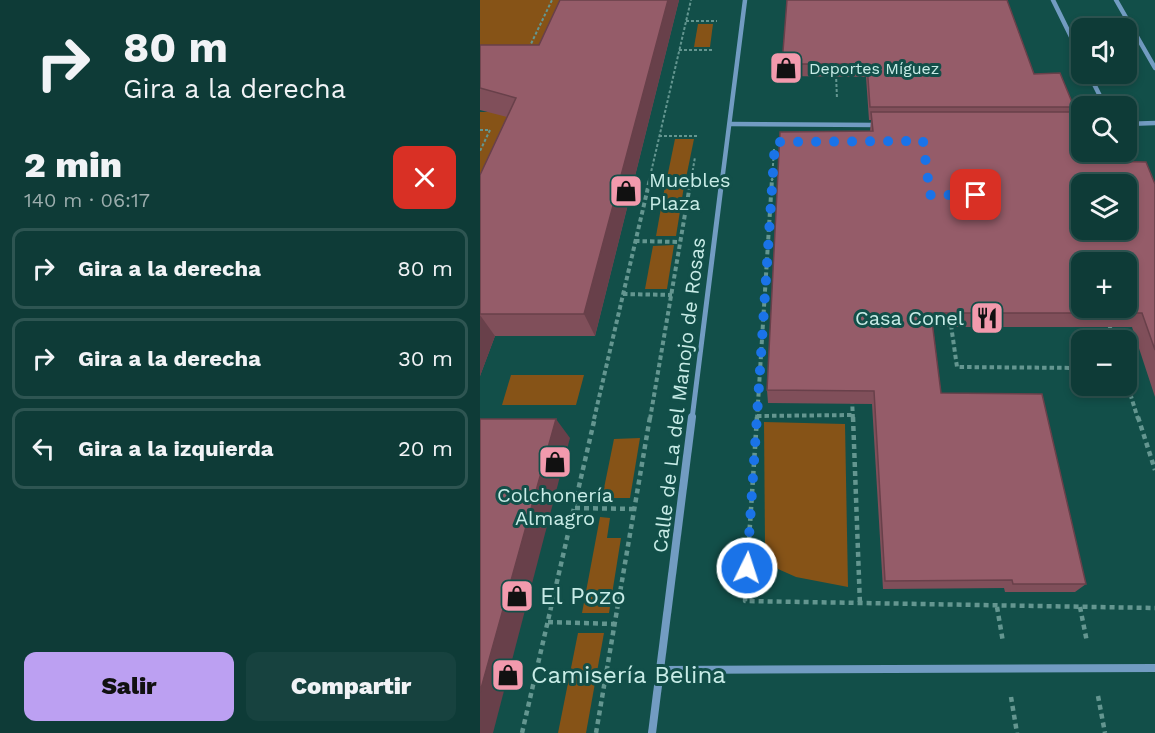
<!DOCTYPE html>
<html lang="es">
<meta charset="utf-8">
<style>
body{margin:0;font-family:"Work Sans",sans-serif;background:#17423f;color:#f1f3f6;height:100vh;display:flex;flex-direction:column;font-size:22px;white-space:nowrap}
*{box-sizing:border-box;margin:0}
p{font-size:20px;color:#9badad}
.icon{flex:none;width:33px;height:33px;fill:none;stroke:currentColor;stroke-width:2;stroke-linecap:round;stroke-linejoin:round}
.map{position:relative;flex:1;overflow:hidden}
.details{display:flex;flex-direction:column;background:#0e3b37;width:480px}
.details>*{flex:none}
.top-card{background:#0e3b37;color:#f1f3f6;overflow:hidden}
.fabs{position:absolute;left:591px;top:18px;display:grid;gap:12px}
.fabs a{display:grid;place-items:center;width:66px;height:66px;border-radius:12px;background:#0e3b37;box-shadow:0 3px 9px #0003,0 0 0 2px #2e5552;font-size:30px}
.pin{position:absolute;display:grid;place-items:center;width:51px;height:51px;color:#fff;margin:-26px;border-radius:12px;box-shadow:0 3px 9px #0006}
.me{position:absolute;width:66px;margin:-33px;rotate:4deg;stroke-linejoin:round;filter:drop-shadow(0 0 4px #0008)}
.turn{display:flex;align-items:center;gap:21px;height:126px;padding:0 24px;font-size:27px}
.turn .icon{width:78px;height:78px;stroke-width:2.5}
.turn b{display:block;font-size:42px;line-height:51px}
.round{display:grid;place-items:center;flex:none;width:63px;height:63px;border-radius:12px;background:#17423f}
.summary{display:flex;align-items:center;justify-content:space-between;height:102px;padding:0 24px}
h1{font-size:36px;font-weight:800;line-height:45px}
.button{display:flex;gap:12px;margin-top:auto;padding:12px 24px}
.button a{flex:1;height:69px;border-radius:12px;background:#bca0f2;color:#111;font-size:24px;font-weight:800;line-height:69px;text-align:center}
.button a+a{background:#17423f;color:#f1f3f6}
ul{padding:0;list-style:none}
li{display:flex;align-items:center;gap:18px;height:81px;margin:0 12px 9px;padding:0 12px;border:3px solid #2e5552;border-radius:12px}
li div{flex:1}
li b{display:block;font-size:22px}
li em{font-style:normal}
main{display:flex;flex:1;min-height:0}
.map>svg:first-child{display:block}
</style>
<main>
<section class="details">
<div class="top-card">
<div class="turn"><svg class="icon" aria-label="right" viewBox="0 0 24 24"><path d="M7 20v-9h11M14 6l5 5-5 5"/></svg><div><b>80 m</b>Gira a la derecha</div></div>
</div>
<div class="summary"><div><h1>2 min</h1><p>140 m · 06:17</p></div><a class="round" style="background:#d93025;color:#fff"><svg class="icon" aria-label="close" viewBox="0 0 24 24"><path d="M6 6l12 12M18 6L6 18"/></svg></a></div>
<ul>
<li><svg class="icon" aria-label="right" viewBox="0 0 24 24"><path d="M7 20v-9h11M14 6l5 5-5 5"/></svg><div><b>Gira a la derecha</b></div><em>80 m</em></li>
<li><svg class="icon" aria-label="right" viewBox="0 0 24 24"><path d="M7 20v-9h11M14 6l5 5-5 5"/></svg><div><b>Gira a la derecha</b></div><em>30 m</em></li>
<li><svg class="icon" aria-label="left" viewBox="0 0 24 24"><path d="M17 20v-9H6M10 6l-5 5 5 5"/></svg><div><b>Gira a la izquierda</b></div><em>20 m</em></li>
</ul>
<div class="button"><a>Salir</a><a>Compartir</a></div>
</section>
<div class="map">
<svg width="675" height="733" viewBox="0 0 675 733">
<rect width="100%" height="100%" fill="#124f49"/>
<g fill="#865317">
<polygon points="0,0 94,0 64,68 0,68"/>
<polygon points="218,24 233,24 230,47 214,47"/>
<polygon points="0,112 48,112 0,223"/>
<polygon points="195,139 214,139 206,178 187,178"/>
<polygon points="185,186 204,186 196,236 176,236"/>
<polygon points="194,245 187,289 165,289 173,246"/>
<polygon points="31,375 104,375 96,405 22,405"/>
<polygon points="284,422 365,424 368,587 316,577 298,569 285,543"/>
<polygon points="160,438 150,498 122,498 134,439"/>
<polygon points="120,517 130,518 127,538 141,538 129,613 102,613"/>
<polygon points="98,633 124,633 106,733 78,733"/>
</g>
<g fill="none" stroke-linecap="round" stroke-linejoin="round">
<g stroke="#649690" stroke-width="2" stroke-dasharray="3 2" stroke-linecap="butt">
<polyline points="206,21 237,21"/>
<polyline points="49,48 72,0"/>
<polyline points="199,50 232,50"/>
<polyline points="356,74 357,99"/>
<polyline points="0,130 10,130 0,151"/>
<polyline points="179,136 219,136"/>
<polyline points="169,181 211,0"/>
<polyline points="211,181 215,157"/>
<polyline points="292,181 294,149"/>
</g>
<g stroke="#649690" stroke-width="4" stroke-dasharray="4.5 3" stroke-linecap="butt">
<polyline points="169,183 211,183"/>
<polyline points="155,241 200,242"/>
<polyline points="143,294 192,295"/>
<polyline points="629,324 634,340"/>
<polyline points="471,325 477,367 602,368"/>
<polyline points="646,380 658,419"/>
<polyline points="372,399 373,419"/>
<polyline points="277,416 373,415"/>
<polyline points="114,419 170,179"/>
<polyline points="170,419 211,179"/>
<polyline points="277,419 292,179"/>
</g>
<g stroke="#649690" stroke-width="4.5" stroke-dasharray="5 4" stroke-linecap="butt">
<polyline points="277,417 265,601 675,608"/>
<polyline points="373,417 380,605"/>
<polyline points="658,417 675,470"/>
<polyline points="95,508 154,509"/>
<polyline points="517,607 523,642"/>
<polyline points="600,607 607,642"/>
<polyline points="68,622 134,624"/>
<polyline points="618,696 625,733"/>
<polyline points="531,697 537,733"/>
<polyline points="42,733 115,417"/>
<polyline points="116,733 170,417"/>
</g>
<g stroke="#729cc2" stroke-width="4.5">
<polyline points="573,0 602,59"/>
<polyline points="636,0 675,68"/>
<polyline points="609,74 625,106"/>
<polyline points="250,124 397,125"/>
<polyline points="646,124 675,123"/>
<polyline points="242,181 265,0"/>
</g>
<polyline stroke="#729cc2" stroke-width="5" points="212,419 242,179"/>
<g stroke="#729cc2" stroke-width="8">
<polyline points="181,670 675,668"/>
<polyline points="172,733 212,417"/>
</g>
</g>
<g fill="#804f5a">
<polygon points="80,0 199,0 115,336 15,336 0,376 0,175 27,117 0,110 0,45 59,45"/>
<polygon points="307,0 554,74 594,107 592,112 622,161 675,184 675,397 652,327 453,327 461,393 606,584 595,592 525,592 524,588 403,589 392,404 288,403 287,390 390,131 391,120 389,120 386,77 303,76 302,64"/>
</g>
<g fill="#68404a">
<polygon points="188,0 199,0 115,336 104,314"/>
<polygon points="0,315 15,336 0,376"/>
<polygon points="76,419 90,438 13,733 0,733 0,692"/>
</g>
<g fill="#955c69" stroke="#68404a" stroke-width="1.5" fill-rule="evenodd">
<polygon points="80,0 188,0 104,314 0,314 0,175 36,98 0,88 0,45 59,45"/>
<polygon points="307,0 527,0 554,74 580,73 594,107 390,107 387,64 302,64"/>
<path d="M391,112H600L602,117V152H618L622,161L666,162L675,184V350L662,313H451L461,393L562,394L606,584H533L532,580L405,581L394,391L287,390L300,132L393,131ZM602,184H646V230H602ZM602,262H646V308H602Z"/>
<polygon points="0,419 76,419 0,692"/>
</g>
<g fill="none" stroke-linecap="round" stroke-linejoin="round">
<polyline stroke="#1a73e8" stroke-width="10" stroke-dasharray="0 18" points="267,568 295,142 443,141 450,195 496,195"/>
</g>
<defs>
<symbol id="shop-square" viewBox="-11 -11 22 22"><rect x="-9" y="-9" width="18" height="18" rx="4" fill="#f29aad" stroke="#124f49"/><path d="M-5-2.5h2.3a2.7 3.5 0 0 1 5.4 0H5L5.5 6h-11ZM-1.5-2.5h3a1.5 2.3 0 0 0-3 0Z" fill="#111"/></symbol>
<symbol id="restaurant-square" viewBox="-11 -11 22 22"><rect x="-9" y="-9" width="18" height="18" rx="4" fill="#f29aad" stroke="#124f49"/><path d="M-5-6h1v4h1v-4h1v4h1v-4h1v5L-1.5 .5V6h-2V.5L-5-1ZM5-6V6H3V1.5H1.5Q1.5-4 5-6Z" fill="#111"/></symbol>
</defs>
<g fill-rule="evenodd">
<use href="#shop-square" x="287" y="49" width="38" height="38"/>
<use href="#shop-square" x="127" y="172" width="38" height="38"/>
<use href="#restaurant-square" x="488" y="299" width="38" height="38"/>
<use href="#shop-square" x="56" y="443" width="38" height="38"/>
<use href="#shop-square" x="18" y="577" width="38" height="38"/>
<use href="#shop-square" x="9" y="656" width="38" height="38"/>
</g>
<g text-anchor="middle" stroke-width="6" stroke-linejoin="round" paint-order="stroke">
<g font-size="16" fill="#c8ece7" stroke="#124f49" text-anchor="start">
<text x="329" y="74">Deportes Míguez</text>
</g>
<g font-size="20" fill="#c8ece7" stroke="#124f49" text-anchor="start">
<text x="169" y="187">Muebles<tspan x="169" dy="23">Plaza</tspan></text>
<text x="484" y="325" text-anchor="end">Casa Conel</text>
<text x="75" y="502" text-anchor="middle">Colchonería<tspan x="75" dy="23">Almagro</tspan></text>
</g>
<g font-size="20" fill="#c8ece7" stroke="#124f49">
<text transform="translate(199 395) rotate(-83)" y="7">Calle de La del Manojo de Rosas</text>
</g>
<g font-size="24" fill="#c8ece7" stroke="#124f49" text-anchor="start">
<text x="60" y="604">El Pozo</text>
<text x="51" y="683">Camisería Belina</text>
</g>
</g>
</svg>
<div class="fabs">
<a><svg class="icon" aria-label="sound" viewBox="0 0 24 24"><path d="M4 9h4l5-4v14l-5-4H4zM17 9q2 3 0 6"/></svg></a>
<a><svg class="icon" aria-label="search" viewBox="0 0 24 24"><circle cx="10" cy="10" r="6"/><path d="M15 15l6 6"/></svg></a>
<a><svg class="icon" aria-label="layers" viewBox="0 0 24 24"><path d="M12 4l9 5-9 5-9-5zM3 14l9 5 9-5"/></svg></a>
<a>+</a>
<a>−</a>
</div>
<div class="pin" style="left:496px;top:195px;background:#d93025"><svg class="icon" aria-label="arrive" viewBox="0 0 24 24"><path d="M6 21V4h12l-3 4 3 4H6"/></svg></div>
<svg class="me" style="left:267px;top:568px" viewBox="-20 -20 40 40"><circle r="17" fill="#1a73e8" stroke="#fff" stroke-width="3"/><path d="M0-11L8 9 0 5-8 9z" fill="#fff"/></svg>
</div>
</main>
